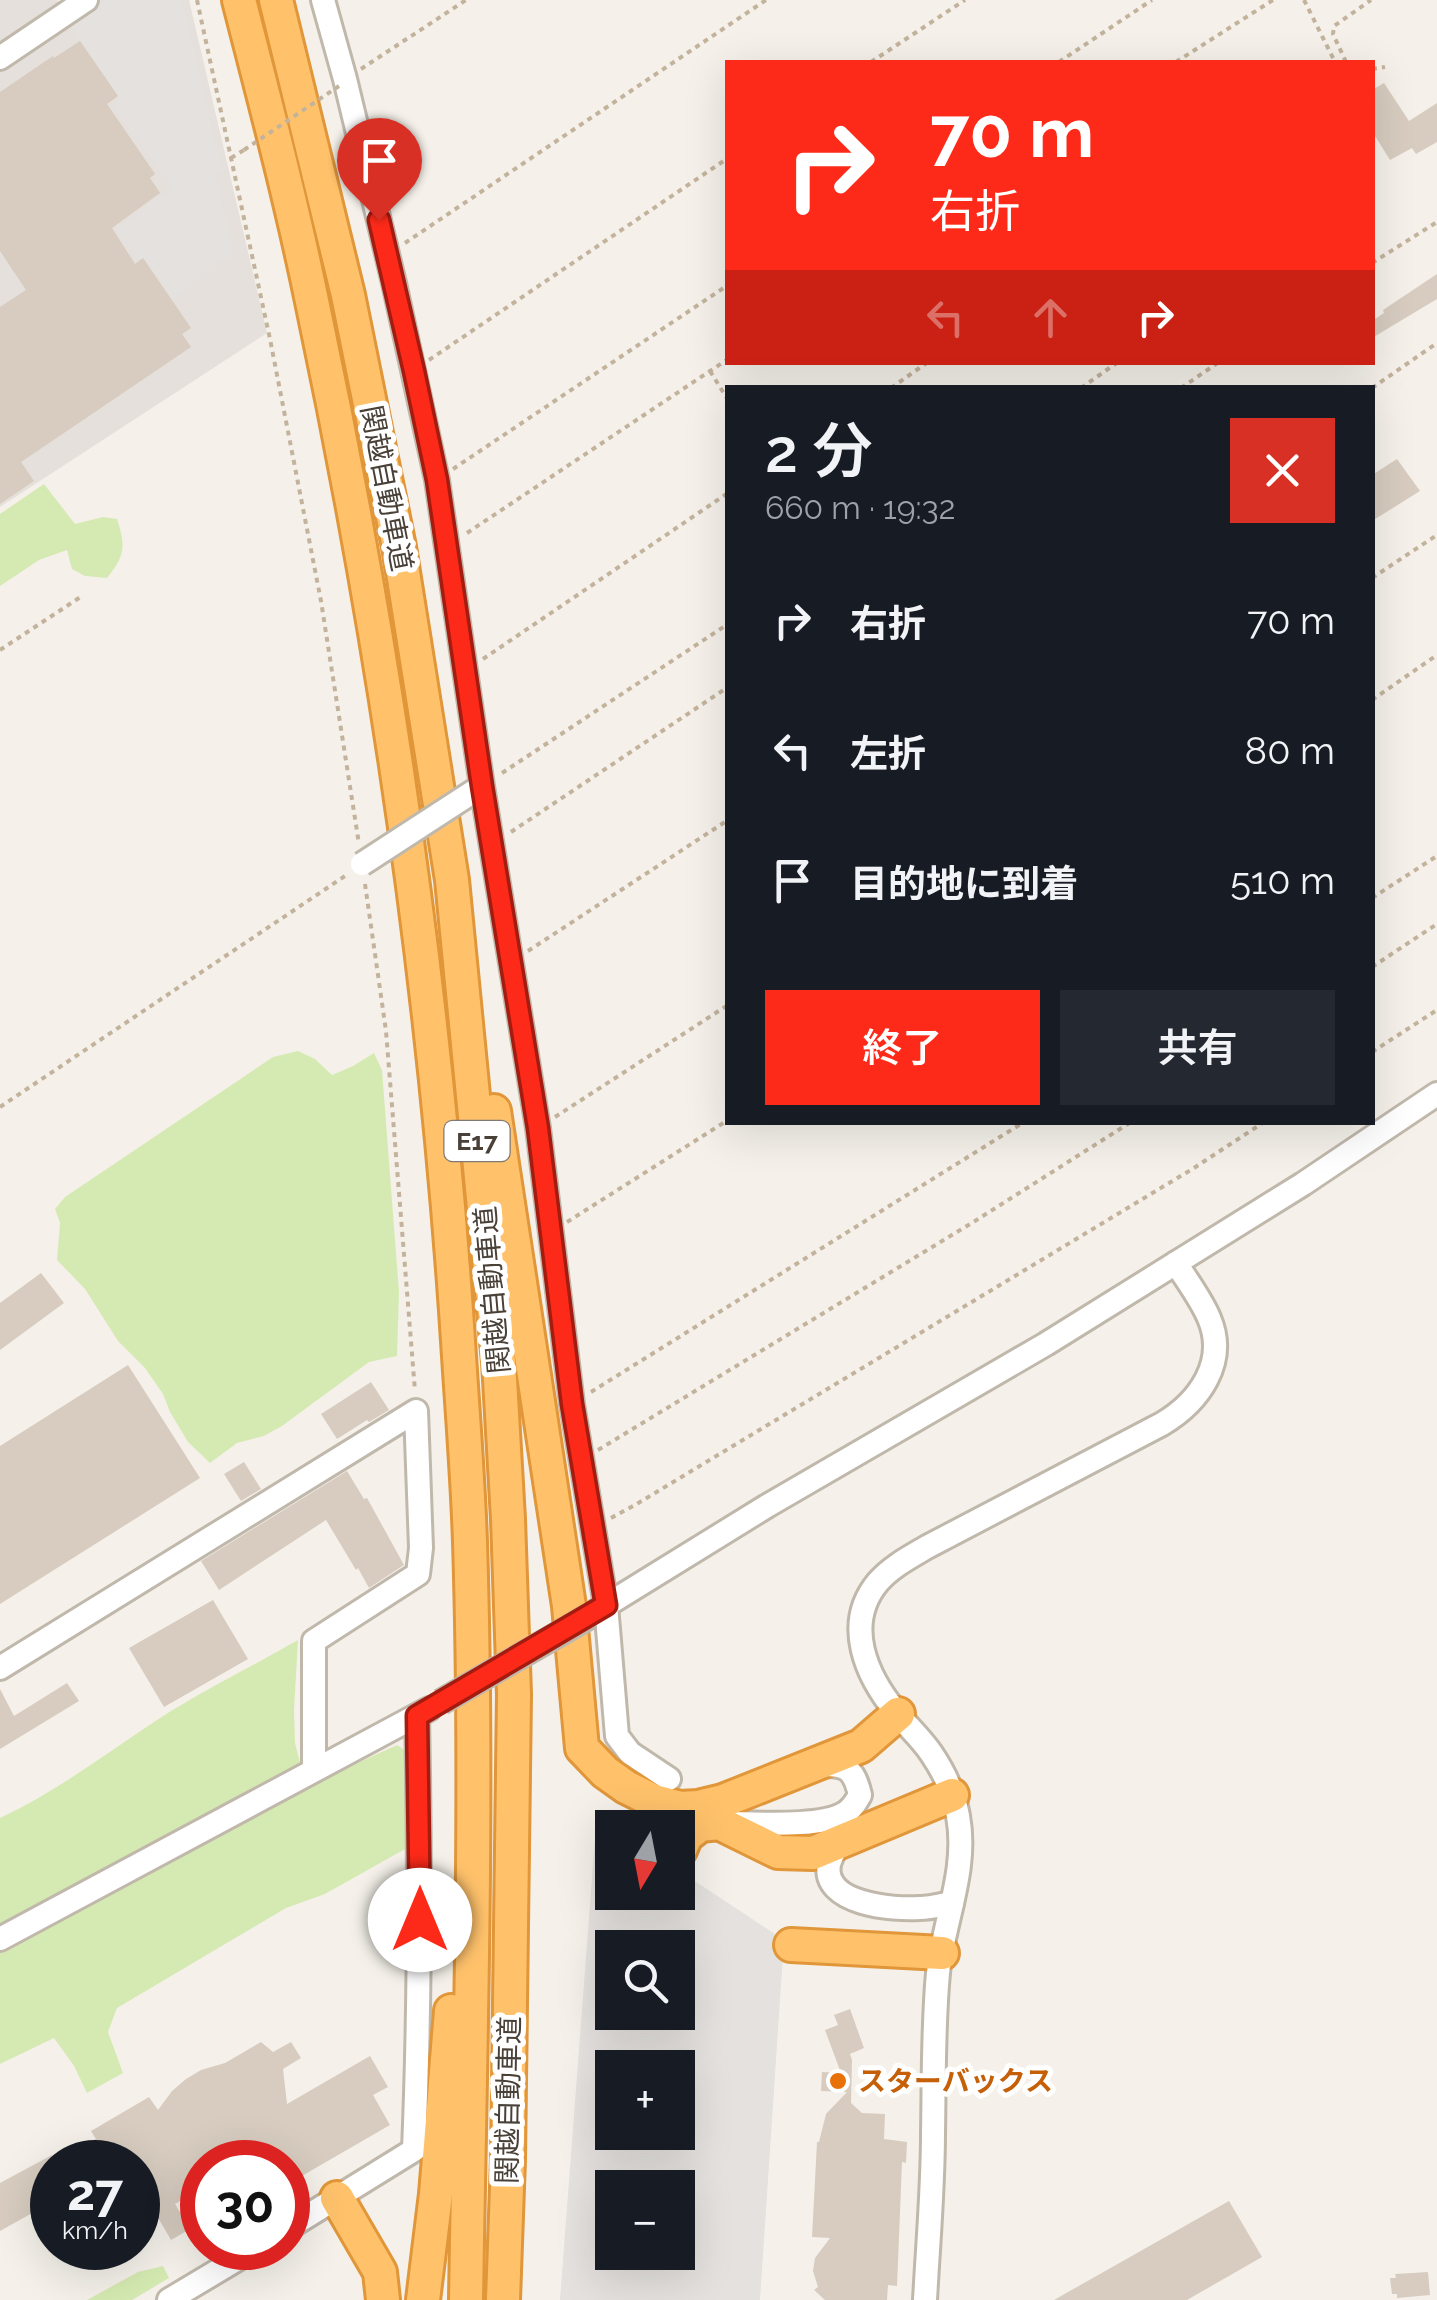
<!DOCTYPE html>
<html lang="ja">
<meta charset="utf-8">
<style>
body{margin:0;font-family:Raleway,"Noto Sans JP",sans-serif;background:#242831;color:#f1f3f6;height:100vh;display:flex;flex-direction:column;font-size:38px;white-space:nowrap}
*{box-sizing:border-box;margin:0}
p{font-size:32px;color:#9ea1a6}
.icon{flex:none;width:55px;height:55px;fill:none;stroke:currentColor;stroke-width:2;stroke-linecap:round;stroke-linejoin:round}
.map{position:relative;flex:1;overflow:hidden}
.details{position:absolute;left:725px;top:385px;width:650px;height:740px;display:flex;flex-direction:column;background:#171b24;border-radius:0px;box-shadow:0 10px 40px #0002}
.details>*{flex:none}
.banner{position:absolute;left:725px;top:60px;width:650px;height:305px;border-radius:0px;box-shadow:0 10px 40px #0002;background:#fd2a19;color:#fff;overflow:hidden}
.needle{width:65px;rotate:190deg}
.controls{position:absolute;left:595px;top:1810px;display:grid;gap:20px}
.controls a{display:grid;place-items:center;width:100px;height:100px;border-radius:0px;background:#171b24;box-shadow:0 10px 40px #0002;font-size:50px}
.speed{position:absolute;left:30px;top:2140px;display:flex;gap:20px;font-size:50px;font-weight:700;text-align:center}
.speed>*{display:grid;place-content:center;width:130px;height:130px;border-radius:50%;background:#171b24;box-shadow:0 10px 40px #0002;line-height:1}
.speed small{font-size:25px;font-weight:400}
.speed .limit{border:15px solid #d22;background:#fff;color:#111}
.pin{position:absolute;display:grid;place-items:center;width:85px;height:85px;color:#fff;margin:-102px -42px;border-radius:50% 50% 50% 0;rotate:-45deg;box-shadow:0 0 10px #0007}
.pin .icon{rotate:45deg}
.me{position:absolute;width:110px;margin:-55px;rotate:0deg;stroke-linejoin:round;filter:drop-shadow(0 0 8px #0008)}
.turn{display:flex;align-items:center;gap:35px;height:210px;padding:0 40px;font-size:45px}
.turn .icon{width:130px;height:130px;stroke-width:2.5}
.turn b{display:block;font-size:70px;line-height:85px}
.lanes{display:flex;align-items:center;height:95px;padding:0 40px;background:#0003;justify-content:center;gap:50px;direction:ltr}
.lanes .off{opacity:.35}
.round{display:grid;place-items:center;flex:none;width:105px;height:105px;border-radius:0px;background:#242831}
.head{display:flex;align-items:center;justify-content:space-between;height:170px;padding:0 40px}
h1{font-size:60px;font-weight:600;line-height:75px}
.cta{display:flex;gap:20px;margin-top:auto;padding:20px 40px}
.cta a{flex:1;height:115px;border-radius:0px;background:#fd2a19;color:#fff;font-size:40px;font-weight:600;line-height:115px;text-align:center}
.cta a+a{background:#242831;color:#f1f3f6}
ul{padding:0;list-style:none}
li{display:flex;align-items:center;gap:30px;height:130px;padding:0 40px}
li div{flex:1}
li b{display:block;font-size:38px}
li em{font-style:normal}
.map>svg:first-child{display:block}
</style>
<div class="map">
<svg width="1437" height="2300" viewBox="0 0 1437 2300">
<rect width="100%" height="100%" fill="#f5f1ea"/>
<g fill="#e5e0db">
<polygon points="0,0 57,0 59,2 57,10 0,47"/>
<polygon points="101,0 189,0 267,333 0,507 0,68"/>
</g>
<g fill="#d5eab2">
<path d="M44,484L75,524L103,517L117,519C126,546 125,556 107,578L85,576L72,569L67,550L39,560L0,586V514Z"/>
<polygon points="298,1051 315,1059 332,1075 353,1066 374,1053 382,1070 399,1292 397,1356 369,1362 282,1426 264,1436 237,1443 210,1463 188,1442 170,1412 163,1394 145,1368 118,1341 85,1289 57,1260 60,1223 55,1209 65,1197 273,1057"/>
<path d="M298,1640L294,1710L295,1743L304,1778L342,1770L397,1745L409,1753L411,1835L405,1849L325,1894L286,1908L117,2008L108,2032L123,2073L87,2093L74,2066L54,2038L0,2064V1818C56,1792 105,1754 157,1720C202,1691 251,1667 298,1640Z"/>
<polygon points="163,2266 169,2278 132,2300 87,2300 138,2272"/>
</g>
<g fill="#e4e1de" fill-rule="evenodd">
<polygon points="105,0 182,0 222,170 216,173 235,258 216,263 173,301 144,257 139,261 115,229 172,188 114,107 118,96 69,23"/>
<path d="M596,1825L612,1834V1892H678V1870L784,1940L760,2300H560ZM612,1948H678V2012H612ZM612,2068H678V2132H612ZM612,2188H678V2252H612Z"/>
</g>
<g fill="#d7ccbf">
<polygon points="80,41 118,96 107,104 155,174 150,178 160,193 112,228 135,264 143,258 191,328 182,334 191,347 21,462 34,481 0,504 0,307 26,290 0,251 0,92 53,56 54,58"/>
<polygon points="1384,83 1409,121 1437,103 1437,142 1416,154 1412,148 1390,160 1372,131 1372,90"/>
<polygon points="1437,274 1437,299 1372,338 1372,321 1384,313 1383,310"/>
<polygon points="1397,459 1420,491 1372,521 1372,475"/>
<polygon points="41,1273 64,1303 0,1350 0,1303"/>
<polygon points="128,1365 200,1478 0,1604 0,1446"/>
<polygon points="371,1382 389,1410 369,1422 367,1420 337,1439 321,1414"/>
<polygon points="244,1462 261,1489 241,1501 224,1474"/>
<polygon points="347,1471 364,1499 367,1498 404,1565 369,1588 358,1568 356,1570 326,1520 219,1590 201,1561"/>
<polygon points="213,1600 248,1659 164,1707 129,1648"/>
<polygon points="67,1683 79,1701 0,1749 0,1689 14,1716"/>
<polygon points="850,2009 864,2048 850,2054 852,2060 851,2103 862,2113 885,2114 884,2139 907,2142 906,2163 902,2162 897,2286 888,2285 887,2300 825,2300 814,2290 818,2287 813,2271 815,2258 830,2238 812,2237 817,2142 819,2142 826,2114 847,2092 821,2091 822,2072 841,2073 825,2030 838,2025 834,2015"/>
<polygon points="261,2042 273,2052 291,2042 301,2058 283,2069 287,2104 370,2056 388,2087 373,2095 390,2125 288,2184 288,2162 202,2162 202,2188 175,2204 190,2229 171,2240 156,2214 138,2225 138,2162 106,2162 93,2140 96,2139 91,2131 149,2097 158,2110 172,2091 186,2079 201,2070 225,2063"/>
<polygon points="52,2155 52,2202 0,2231 0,2183"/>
<polygon points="1229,2201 1262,2257 1187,2300 1054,2300"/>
<polygon points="1428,2272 1430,2295 1397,2298 1397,2294 1392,2294 1390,2278 1396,2278 1395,2274"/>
</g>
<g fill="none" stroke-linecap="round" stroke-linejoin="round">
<defs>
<g id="minor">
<polyline points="323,0 345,79 394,283 437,480 482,786 538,1128 572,1404 606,1605 617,1736 630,1753 669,1779"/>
<polyline points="0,58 86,0"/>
<polyline points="597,1611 767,1506 1046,1344 1303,1184 1437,1094"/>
<polyline points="0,1668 416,1411 421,1548 418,1574 314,1641 314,1770"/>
<path d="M725,1823C754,1823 822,1828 845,1813C852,1809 856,1802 860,1795C854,1769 847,1764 820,1765"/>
<path d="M839,1842C836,1848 831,1857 829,1864C821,1904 893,1910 920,1908C931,1908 941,1905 952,1903"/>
<polyline points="0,1939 429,1709"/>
<path d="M288,2228L414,2150C420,2005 420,1861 417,1716"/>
<polyline points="169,2300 256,2248"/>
<path d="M925,2300C928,2244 933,2188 933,2133C934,2080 933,2026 938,1973C944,1920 968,1869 958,1816C954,1793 944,1772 931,1753C921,1738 908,1727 897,1713C866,1676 843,1624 878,1582C891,1567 910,1557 927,1547L1162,1424C1199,1402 1228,1362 1209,1318C1201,1299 1187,1281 1176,1263"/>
</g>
<g id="highway">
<path d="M239,0C265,101 292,203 313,306C386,651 437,1004 459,1356C463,1418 468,1480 470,1542C478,1795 470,2047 466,2300"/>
<polyline points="276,0 348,295 399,547 452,880 499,1362 508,1519 514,1694 508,2159 503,2300"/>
<polyline points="494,1111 569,1606 582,1748 605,1772 626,1787 654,1801 680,1808 698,1807 723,1801 861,1746 898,1714"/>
<polyline points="680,1850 686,1836 700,1825 719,1823 778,1852 813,1853 952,1795"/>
<polyline points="791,1945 942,1953"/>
<polyline points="337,2198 380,2272 383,2300"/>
<polyline points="423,2300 436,2194 451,2011"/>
</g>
</defs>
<use href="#minor" stroke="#c1b8ac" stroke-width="28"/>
<use href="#highway" stroke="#e09639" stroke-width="38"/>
<g stroke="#c3b39d" stroke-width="4" stroke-dasharray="5 5" stroke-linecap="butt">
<polyline points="197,0 270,339 321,601 359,844"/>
<polyline points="1304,0 1335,62"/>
<polyline points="871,62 965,0"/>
<polyline points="1059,62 1152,0"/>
<polyline points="1176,62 1273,0"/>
<polyline points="1346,62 1333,34 1334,26 1371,0"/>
<polyline points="361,69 466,0"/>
<polyline points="1372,69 1385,67"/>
<polyline points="231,158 244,150"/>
<polyline points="405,243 766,0"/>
<polyline points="1372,263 1437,222"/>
<polyline points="429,360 728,158"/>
<polyline points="710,371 728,400"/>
<polyline points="891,388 928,362"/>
<polyline points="1081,388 1118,362"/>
<polyline points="1181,388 1219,362"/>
<polyline points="1372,388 1437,343"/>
<polyline points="453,469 728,285"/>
<polyline points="467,533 728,359"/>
<polyline points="1372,578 1437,535"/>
<polyline points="0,650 82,596"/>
<polyline points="483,659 728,493"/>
<polyline points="1372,700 1437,655"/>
<polyline points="502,773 728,624"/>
<polyline points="511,832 728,687"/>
<polyline points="365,884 386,1031 415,1391"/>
<polyline points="1372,898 1437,856"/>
<polyline points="528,951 728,820"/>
<polyline points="1372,967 1437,924"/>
<polyline points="1372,1052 1437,1010"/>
<polyline points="0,1107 345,876"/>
<polyline points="555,1117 728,1005"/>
<polyline points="567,1222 728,1120"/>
<polyline points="591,1392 1024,1122"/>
<polyline points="598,1450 975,1221 1131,1122"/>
<polyline points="611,1518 635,1505 1194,1168 1264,1122"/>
</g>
<use href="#minor" stroke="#fff" stroke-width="22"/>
<use href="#highway" stroke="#ffc26b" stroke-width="32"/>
<defs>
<g id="minor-bridge">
<polyline points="362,864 482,786"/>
<polyline points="441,1702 590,1616"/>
</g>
</defs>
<use href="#minor-bridge" stroke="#c1b8ac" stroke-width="28" stroke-linecap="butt"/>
<polyline stroke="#c3b39d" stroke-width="4" stroke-dasharray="5 5" stroke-linecap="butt" points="244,150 339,86"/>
<use href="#minor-bridge" stroke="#fff" stroke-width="22"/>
</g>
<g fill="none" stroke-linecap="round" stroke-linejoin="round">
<defs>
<polyline id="route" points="379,220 414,371 437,480 482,786 538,1128 572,1404 606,1605 417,1716 420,1920"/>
</defs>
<use href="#route" stroke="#a41b10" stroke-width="25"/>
<use href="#route" stroke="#fd2a19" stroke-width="18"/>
</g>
<circle fill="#e8710a" stroke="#fff" stroke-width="4" cx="838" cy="2081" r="10"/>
<g text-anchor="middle" stroke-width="10" stroke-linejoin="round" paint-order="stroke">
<rect fill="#fff" stroke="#807a74" stroke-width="2.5" x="444.5" y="1121" width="65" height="40" rx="8"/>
<g font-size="25" font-weight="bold" fill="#494138">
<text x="477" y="1150">E17</text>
</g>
<g font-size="28" fill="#494138" stroke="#fff">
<text transform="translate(387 488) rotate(79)" y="10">関越自動車道</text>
<text transform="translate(492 1290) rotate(-95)" y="10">関越自動車道</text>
<text transform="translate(508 2100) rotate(-89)" y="10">関越自動車道</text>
</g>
<g font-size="28" font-weight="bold" fill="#c56008" stroke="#fff" text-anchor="start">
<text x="858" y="2091">スターバックス</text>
</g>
</g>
</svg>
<div class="controls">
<a><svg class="needle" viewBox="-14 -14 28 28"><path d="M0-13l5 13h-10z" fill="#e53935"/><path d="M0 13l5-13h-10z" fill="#9ea1a6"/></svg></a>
<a><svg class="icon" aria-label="search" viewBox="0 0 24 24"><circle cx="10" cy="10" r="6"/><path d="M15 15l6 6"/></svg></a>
<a>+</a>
<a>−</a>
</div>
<div class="speed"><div>27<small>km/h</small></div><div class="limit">30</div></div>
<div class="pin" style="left:379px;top:220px;background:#d93025"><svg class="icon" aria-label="arrive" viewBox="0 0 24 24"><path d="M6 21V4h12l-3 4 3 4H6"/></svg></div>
<svg class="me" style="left:420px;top:1920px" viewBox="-20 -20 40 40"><circle r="19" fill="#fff"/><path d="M0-13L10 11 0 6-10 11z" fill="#fd2a19"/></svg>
<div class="banner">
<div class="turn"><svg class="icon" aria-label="right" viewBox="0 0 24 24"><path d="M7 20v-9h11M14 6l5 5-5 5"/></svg><div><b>70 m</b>右折</div></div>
<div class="lanes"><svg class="icon off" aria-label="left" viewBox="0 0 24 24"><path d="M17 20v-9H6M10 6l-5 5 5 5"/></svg><svg class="icon off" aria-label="ahead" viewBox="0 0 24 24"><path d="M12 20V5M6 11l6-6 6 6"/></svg><svg class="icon" aria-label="right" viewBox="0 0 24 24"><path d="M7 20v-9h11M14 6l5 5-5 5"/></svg></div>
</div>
<section class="details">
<div class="head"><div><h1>2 分</h1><p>660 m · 19:32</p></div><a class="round" style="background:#d93025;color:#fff"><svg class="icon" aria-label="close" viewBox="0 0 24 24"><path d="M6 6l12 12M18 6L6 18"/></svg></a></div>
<ul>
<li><svg class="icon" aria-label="right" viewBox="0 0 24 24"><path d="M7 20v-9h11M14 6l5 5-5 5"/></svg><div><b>右折</b></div><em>70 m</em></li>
<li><svg class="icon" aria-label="left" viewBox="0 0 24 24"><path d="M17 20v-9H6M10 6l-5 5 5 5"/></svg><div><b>左折</b></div><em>80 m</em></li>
<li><svg class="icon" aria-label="arrive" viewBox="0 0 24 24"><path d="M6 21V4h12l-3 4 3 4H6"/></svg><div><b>目的地に到着</b></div><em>510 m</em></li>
</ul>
<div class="cta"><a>終了</a><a>共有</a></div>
</section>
</div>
